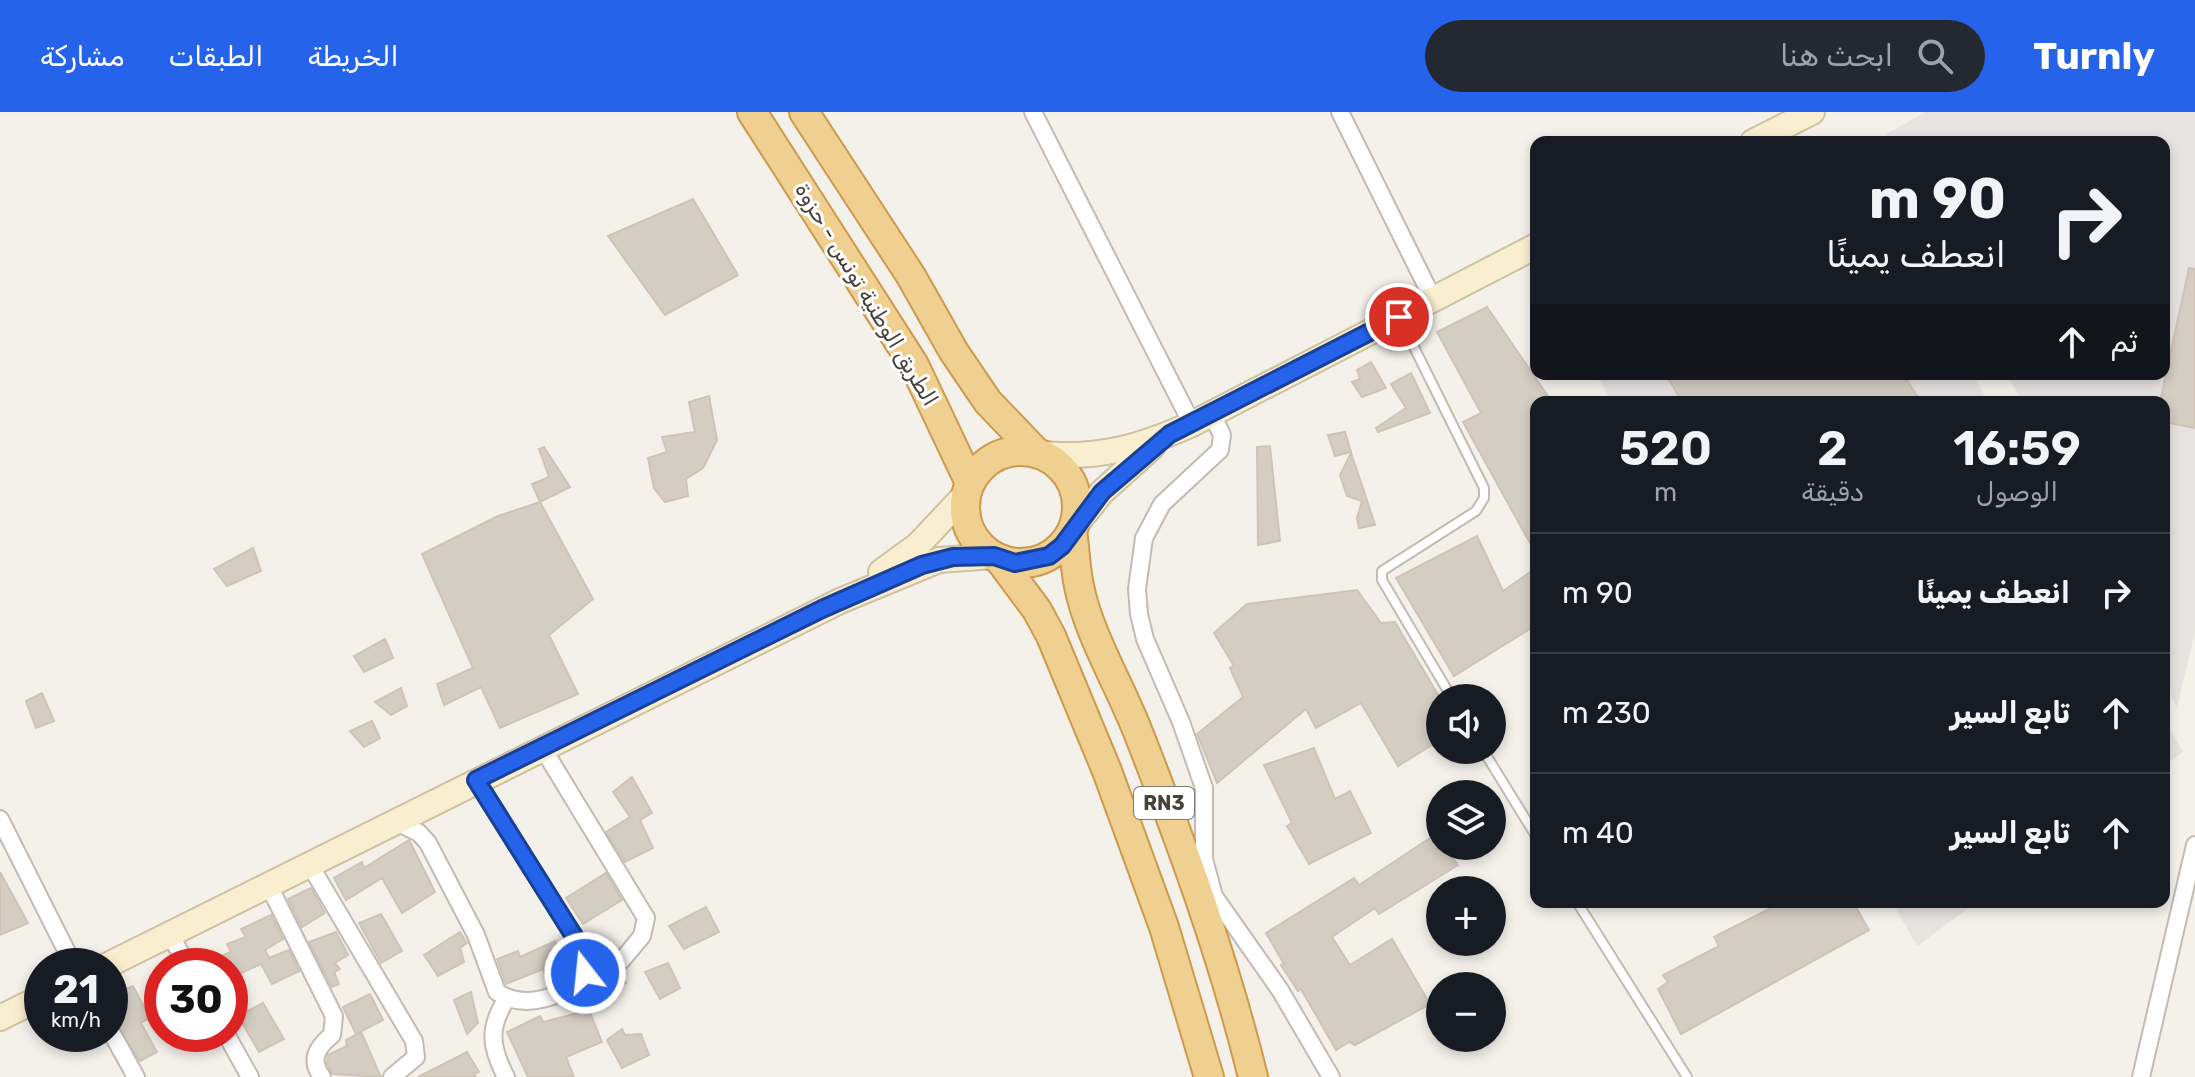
<!DOCTYPE html>
<html lang="ar">
<meta charset="utf-8">
<style>
body{margin:0;font-family:Rubik,"Noto Naskh Arabic",sans-serif;background:#242831;color:#f1f3f6;direction:rtl;height:100vh;display:flex;flex-direction:column;font-size:30px;white-space:nowrap}
*{box-sizing:border-box;margin:0}
p{font-size:26px;color:#9ea1a6}
.icon{flex:none;width:44px;height:44px;fill:none;stroke:currentColor;stroke-width:2;stroke-linecap:round;stroke-linejoin:round}
.map{position:relative;flex:1;overflow:hidden;direction:ltr}
.details{position:absolute;left:1530px;top:284px;width:640px;height:512px;display:flex;flex-direction:column;background:#171b24;border-radius:16px;box-shadow:0 4px 12px #0003;direction:rtl}
.details>*{flex:none}
.hud{position:absolute;left:1530px;top:24px;width:640px;height:244px;border-radius:16px;box-shadow:0 4px 12px #0003;direction:rtl;background:#171b24;color:#f1f3f6;overflow:hidden}
.fabs{position:absolute;left:1426px;top:572px;display:grid;gap:16px}
.fabs a{display:grid;place-items:center;width:80px;height:80px;border-radius:50%;background:#171b24;box-shadow:0 4px 12px #0003;font-size:40px}
.speed{position:absolute;left:24px;top:836px;display:flex;gap:16px;font-size:40px;font-weight:700;text-align:center}
.speed>*{display:grid;place-content:center;width:104px;height:104px;border-radius:50%;background:#171b24;box-shadow:0 4px 12px #0003;line-height:1}
.speed small{font-size:20px;font-weight:400}
.speed .limit{border:12px solid #d22;background:#fff;color:#111}
.pin{position:absolute;display:grid;place-items:center;width:68px;height:68px;color:#fff;margin:-34px;border:4px solid #fff;border-radius:50%;box-shadow:0 2px 8px #0007}
.me{position:absolute;width:88px;margin:-44px;rotate:344deg;stroke-linejoin:round;filter:drop-shadow(0 0 6px #0008)}
.turn{display:flex;align-items:center;gap:28px;height:168px;padding:0 32px;font-size:36px}
.turn .icon{width:104px;height:104px;stroke-width:2.5}
.turn b{display:block;font-size:56px;line-height:68px}
.then{display:flex;align-items:center;height:76px;padding:0 32px;background:#0003;gap:16px;font-size:30px}
.eta{display:flex;justify-content:space-evenly;align-items:center;height:136px;text-align:center}
.eta b{font-size:48px;font-weight:600;line-height:56px}
ul{padding:0;list-style:none}
li{display:flex;align-items:center;gap:24px;height:120px;padding:0 32px;border-top:2px solid #363941}
li div{flex:1}
li b{display:block;font-size:30px}
li em{font-style:normal}
header{display:flex;align-items:center;gap:48px;box-sizing:border-box;height:112px;padding:0 40px;background:#2563eb;color:#fff}
header strong{font-size:38px}
nav{display:flex;gap:44px;margin-inline-start:auto;font-size:28px}
.search{width:560px;height:72px;background:#242831;display:flex;align-items:center;gap:20px;box-sizing:border-box;padding:0 28px;border-radius:44px;color:#9ea1a6;font-size:30px}
.map>svg:first-child{display:block}
</style>
<header>
<strong>Turnly</strong>
<div class="search"><svg class="icon" aria-label="search" viewBox="0 0 24 24"><circle cx="10" cy="10" r="6"/><path d="M15 15l6 6"/></svg>ابحث هنا</div>
<nav><a>الخريطة</a><a>الطبقات</a><a>مشاركة</a></nav>
</header>
<div class="map">
<svg width="2195" height="965" viewBox="0 0 2195 965">
<rect width="100%" height="100%" fill="#f4f1eb"/>
<g fill="#e7e3e0">
<polygon points="1926,0 2195,0 2195,520 2177,596 2164,570 2164,290 2022,290 2007,262 2164,262 2164,30 1890,30 1886,22"/>
<polygon points="1596,262 1973,262 1988,290 1612,290"/>
<polygon points="2164,607 2183,640 2164,654"/>
<polygon points="1892,790 1977,790 1917,834"/>
</g>
<g fill="#d4cdc2" stroke="#cec4b6" stroke-width="2">
<polygon points="693,87 738,163 665,203 608,124"/>
<polygon points="2189,156 2195,157 2195,316 2164,310 2164,290 2160,290"/>
<polygon points="1487,195 1552,290 1536,290 1536,442 1463,310 1481,301 1437,220"/>
<polygon points="1371,250 1386,276 1362,285 1352,270 1360,267 1357,258"/>
<polygon points="1411,261 1430,301 1378,320 1376,316 1406,296 1391,272"/>
<polygon points="1666,262 1903,262 1921,290 1682,290"/>
<polygon points="709,284 717,328 703,356 686,367 688,384 665,390 654,376 648,346 667,340 662,325 695,320 689,290"/>
<polygon points="1345,320 1351,340 1335,344 1328,323"/>
<polygon points="1270,334 1280,429 1258,433 1257,335"/>
<polygon points="544,335 570,375 540,390 532,372 549,365 539,337"/>
<polygon points="1351,341 1365,382 1375,413 1359,416 1357,406 1362,389 1347,384 1340,363"/>
<polygon points="540,390 593,487 549,523 578,582 500,616 481,575 444,593 437,572 473,556 422,442 498,404"/>
<polygon points="1477,424 1503,479 1536,456 1536,513 1454,564 1396,466"/>
<polygon points="253,436 261,459 227,474 214,457"/>
<polygon points="1357,478 1381,511 1395,510 1440,586 1440,628 1398,654 1361,591 1316,616 1306,597 1217,671 1197,622 1243,585 1230,556 1234,554 1214,521 1247,492"/>
<polygon points="385,527 393,546 364,560 354,544"/>
<polygon points="401,576 407,594 391,603 375,590"/>
<polygon points="42,581 54,609 36,616 26,589"/>
<polygon points="372,609 380,626 364,635 350,619"/>
<polygon points="1314,636 1335,687 1350,679 1371,721 1309,752 1287,714 1292,711 1264,653"/>
<polygon points="632,665 652,701 640,708 653,736 625,750 606,720 630,705 613,680"/>
<polygon points="1436,722 1440,734 1444,734 1458,753 1379,802 1375,796 1332,825 1350,853 1392,827 1430,892 1355,933 1349,930 1336,938 1301,877 1298,879 1281,853 1284,852 1266,821 1354,766 1359,773"/>
<polygon points="409,728 435,780 402,801 382,766 346,788 334,766 362,750 364,756"/>
<polygon points="0,760 28,811 0,823"/>
<polygon points="606,761 622,788 583,812 566,786"/>
<polygon points="311,776 325,801 302,815 288,787"/>
<polygon points="1770,790 1853,790 1869,818 1681,922 1658,877 1668,870 1663,863 1719,834 1714,825 1773,795"/>
<polygon points="706,795 719,820 684,837 669,814"/>
<polygon points="381,802 402,839 381,851 359,811"/>
<polygon points="271,803 283,827 265,838 269,846 289,838 299,859 272,872 261,852 230,866 230,854 199,854 231,840 227,832 246,825 241,817"/>
<polygon points="336,820 348,843 335,851 340,857 334,860 339,872 332,875 309,830"/>
<polygon points="460,820 467,831 460,836 464,850 438,864 424,843"/>
<polygon points="555,829 558,838 565,837 574,855 569,861 549,873 543,857 506,872 497,847 518,839 520,845"/>
<polygon points="668,851 680,876 660,887 645,860"/>
<polygon points="615,856 626,871 611,877 602,862"/>
<polygon points="121,868 126,877 133,874 150,906 141,911 157,940 140,949 110,903 110,874"/>
<polygon points="471,880 478,911 467,922 454,888"/>
<polygon points="370,882 383,908 356,922 343,895"/>
<polygon points="263,891 284,927 259,940 238,904"/>
<polygon points="589,898 602,930 566,945 574,965 528,965 507,920 540,904 543,910"/>
<polygon points="622,917 625,923 641,922 649,943 622,956 607,928"/>
<polygon points="361,920 381,965 332,962 327,951 328,943 347,934 346,928"/>
<polygon points="467,940 479,960 474,961 476,965 418,965"/>
</g>
<g fill="none" stroke-linecap="round" stroke-linejoin="round">
<defs>
<g id="service">
<polyline points="1401,209 1484,376 1484,386 1476,399 1382,459 1382,468 1452,586"/>
<polyline points="1483,638 1536,724"/>
<polyline points="1577,790 1687,965"/>
</g>
<g id="minor">
<polyline points="1033,0 1192,312"/>
<polyline points="1340,0 1433,187"/>
<polyline points="1212,302 1222,323 1220,338 1162,392 1144,426 1137,477 1139,502 1145,527 1181,610 1204,676 1204,747 1214,784 1280,878 1331,965"/>
<polyline points="542,635 646,806 642,824 622,848"/>
<polyline points="0,707 74,854"/>
<path d="M395,709L419,721L428,731L476,823L497,880C525,899 565,885 585,861L584,840L476,668"/>
<polyline points="310,753 414,929 416,945 392,965"/>
<path d="M269,774L334,904L332,923C317,935 309,948 322,965"/>
<polyline points="170,823 188,854"/>
<polyline points="110,918 136,965"/>
<polyline points="226,922 250,965"/>
<path d="M506,965C490,934 488,916 507,886"/>
<polyline points="2141,965 2195,733"/>
</g>
<g id="secondary">
<polyline points="1753,30 1812,0"/>
<path d="M1043,342C1099,347 1141,335 1192,312L1536,134"/>
<polyline points="1074,415 1102,380 1152,335"/>
<polyline points="881,460 918,433 966,382"/>
<polyline points="106,854 840,489 939,448 994,444"/>
<polyline points="0,906 42,885"/>
</g>
<g id="trunk">
<polyline points="752,0 914,253 970,371"/>
<polyline points="804,0 911,164 954,240 988,290 1036,340"/>
<circle cx="1021" cy="395" r="56"/>
<path d="M1072,419C1075,437 1075,456 1079,474C1088,521 1120,574 1138,620C1182,732 1224,847 1253,965"/>
<polyline points="999,447 1037,498 1051,524 1107,659 1164,815 1209,965"/>
</g>
</defs>
<use href="#service" stroke="#c2bbb2" stroke-width="12"/>
<use href="#minor" stroke="#c2bbb2" stroke-width="20"/>
<use href="#secondary" stroke="#cec1a0" stroke-width="28"/>
<use href="#trunk" stroke="#cd9a4d" stroke-width="32"/>
<use href="#service" stroke="#fff" stroke-width="8"/>
<use href="#minor" stroke="#fff" stroke-width="16"/>
<use href="#secondary" stroke="#f9eed0" stroke-width="24"/>
<use href="#trunk" stroke="#f0d090" stroke-width="28"/>
</g>
<g fill="none" stroke-linecap="round" stroke-linejoin="round">
<defs>
<polyline id="route" points="585,861 584,840 476,668 822,497 922,453 953,445 994,444 1015,451 1049,444 1062,434 1102,380 1170,322 1399,205"/>
</defs>
<use href="#route" stroke="#184099" stroke-width="20"/>
<use href="#route" stroke="#2563eb" stroke-width="14"/>
</g>
<g text-anchor="middle" stroke-width="6" stroke-linejoin="round" paint-order="stroke">
<rect fill="#fff" stroke="#7e7b75" stroke-width="2" x="1134" y="675" width="60" height="32" rx="6"/>
<g font-size="20" font-weight="bold" fill="#47423a">
<text x="1164" y="698">RN3</text>
</g>
<g font-size="22" fill="#47423a" stroke="#fff">
<text transform="translate(867 182) rotate(59)" y="8">الطريق الوطنية تونس - حزوة</text>
</g>
</g>
</svg>
<div class="fabs">
<a><svg class="icon" aria-label="sound" viewBox="0 0 24 24"><path d="M4 9h4l5-4v14l-5-4H4zM17 9q2 3 0 6"/></svg></a>
<a><svg class="icon" aria-label="layers" viewBox="0 0 24 24"><path d="M12 4l9 5-9 5-9-5zM3 14l9 5 9-5"/></svg></a>
<a>+</a>
<a>−</a>
</div>
<div class="speed"><div>21<small>km/h</small></div><div class="limit">30</div></div>
<div class="pin" style="left:1399px;top:205px;background:#d93025"><svg class="icon" aria-label="arrive" viewBox="0 0 24 24"><path d="M6 21V4h12l-3 4 3 4H6"/></svg></div>
<svg class="me" style="left:585px;top:861px" viewBox="-20 -20 40 40"><circle r="17" fill="#2563eb" stroke="#fff" stroke-width="3"/><path d="M0-11L8 9 0 5-8 9z" fill="#fff"/></svg>
<div class="hud">
<div class="turn"><svg class="icon" aria-label="right" viewBox="0 0 24 24"><path d="M7 20v-9h11M14 6l5 5-5 5"/></svg><div><b>90 m</b>انعطف يمينًا</div></div>
<div class="then">ثم<svg class="icon" aria-label="ahead" viewBox="0 0 24 24"><path d="M12 20V5M6 11l6-6 6 6"/></svg></div>
</div>
<section class="details">
<div class="eta">
<div><b>16:59</b><p>الوصول</p></div>
<div><b>2</b><p>دقيقة</p></div>
<div><b>520</b><p>m</p></div>
</div>
<ul>
<li><svg class="icon" aria-label="right" viewBox="0 0 24 24"><path d="M7 20v-9h11M14 6l5 5-5 5"/></svg><div><b>انعطف يمينًا</b></div><em>90 m</em></li>
<li><svg class="icon" aria-label="ahead" viewBox="0 0 24 24"><path d="M12 20V5M6 11l6-6 6 6"/></svg><div><b>تابع السير</b></div><em>230 m</em></li>
<li><svg class="icon" aria-label="ahead" viewBox="0 0 24 24"><path d="M12 20V5M6 11l6-6 6 6"/></svg><div><b>تابع السير</b></div><em>40 m</em></li>
</ul>
</section>
</div>
